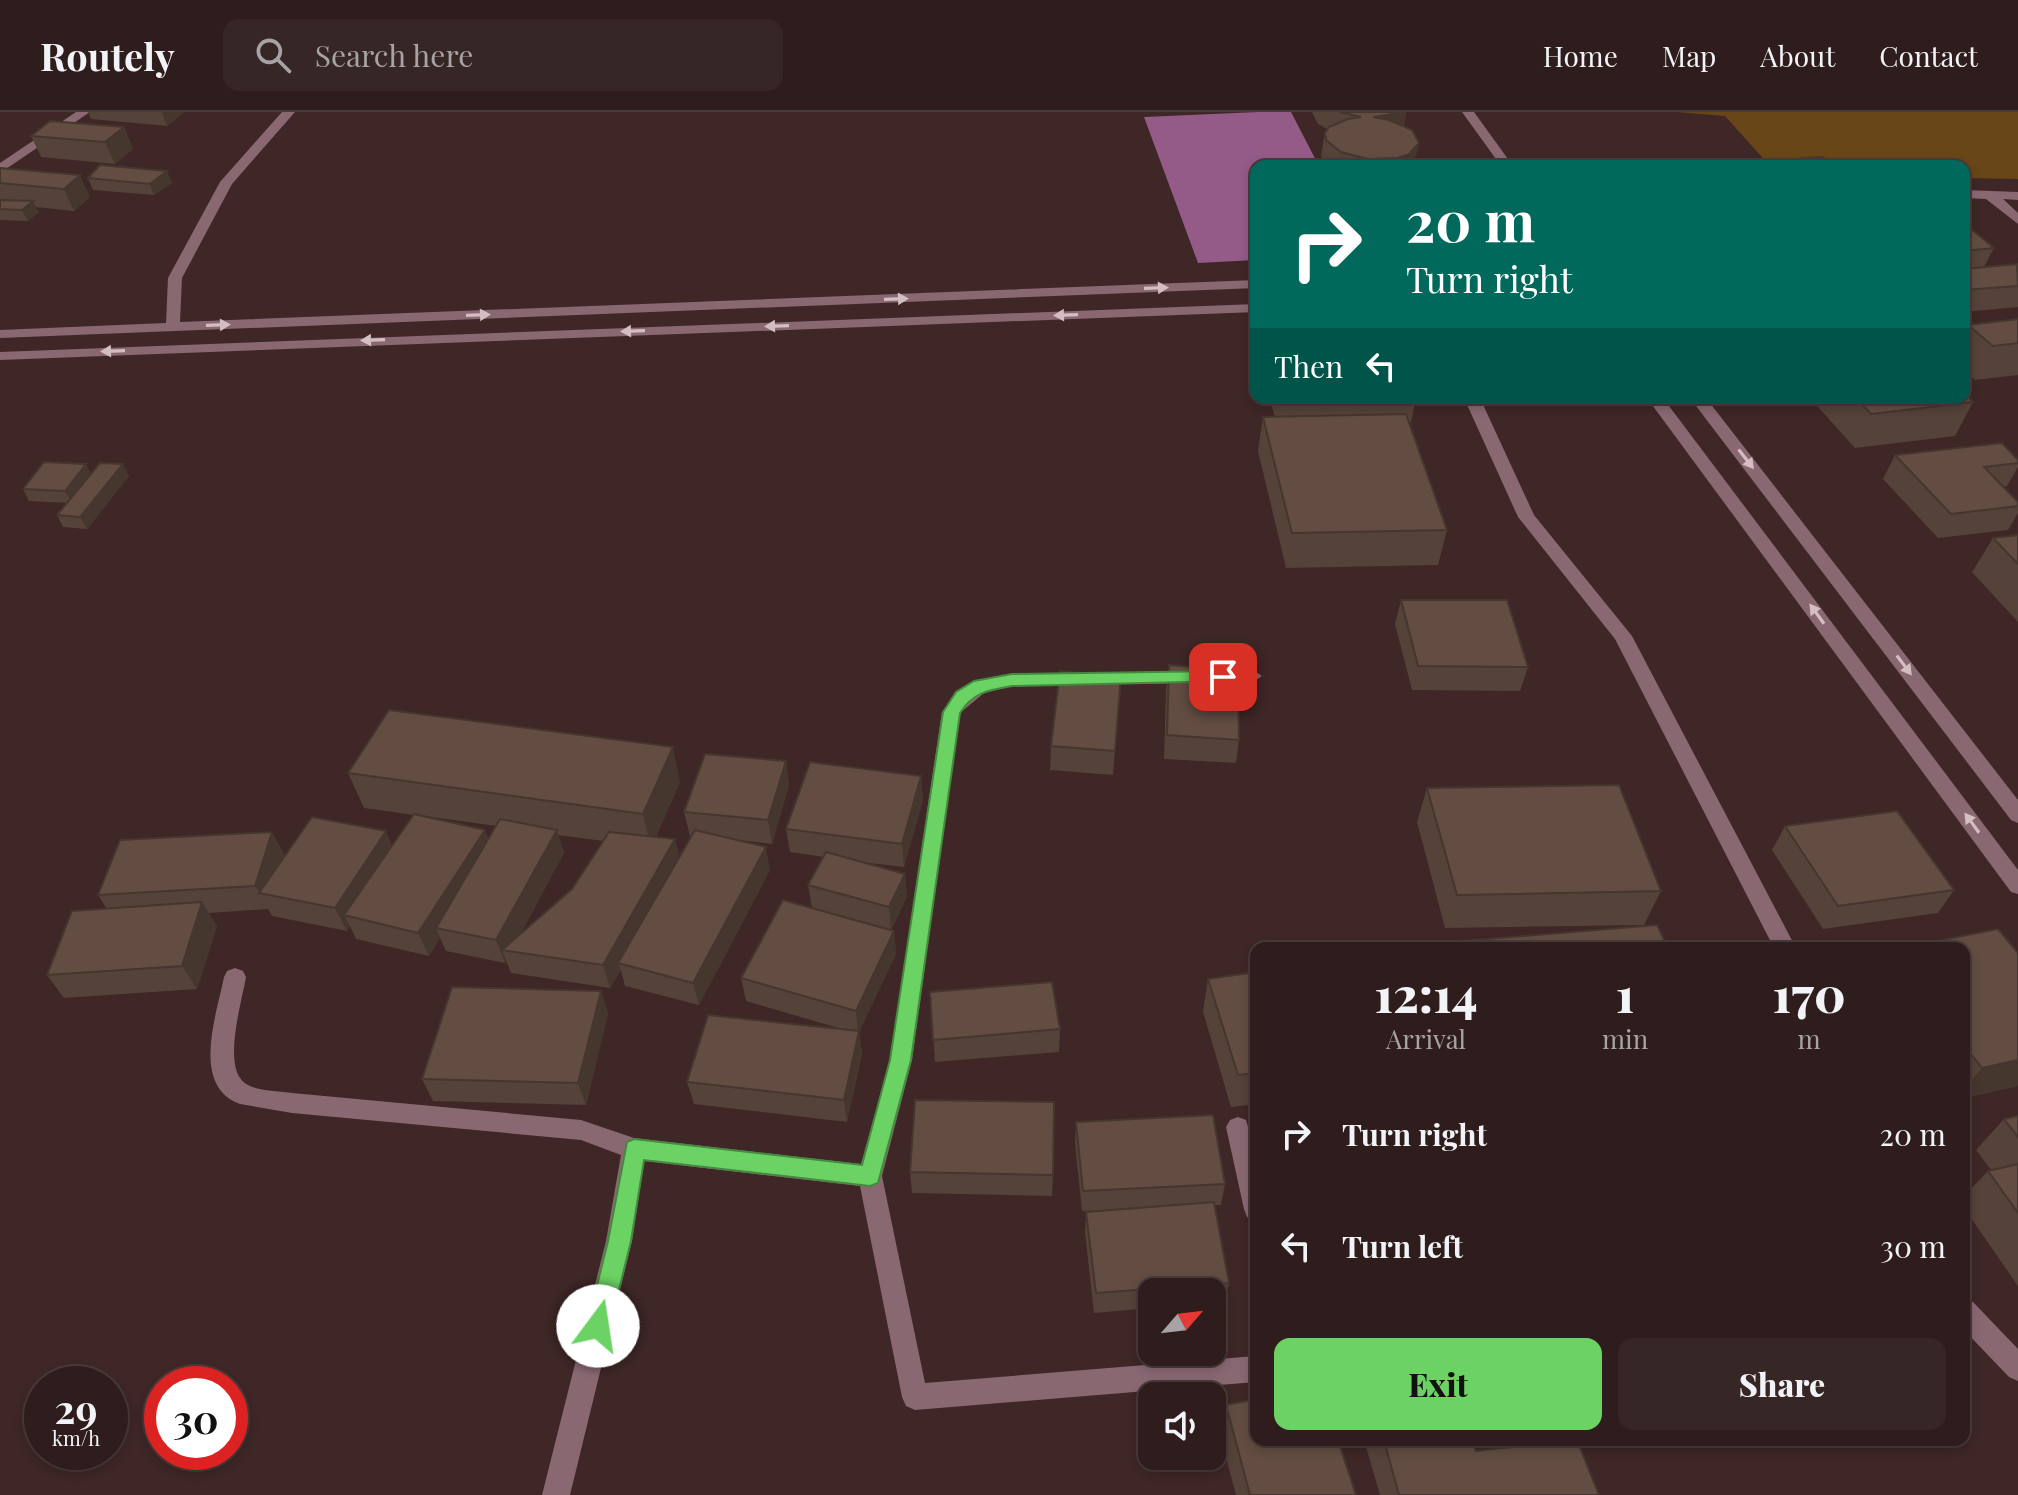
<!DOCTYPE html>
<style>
body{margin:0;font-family:"Playfair Display",serif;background:#362625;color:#f1f3f6;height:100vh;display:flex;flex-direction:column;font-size:30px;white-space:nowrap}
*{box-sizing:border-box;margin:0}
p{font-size:26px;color:#a7a2a3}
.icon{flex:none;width:44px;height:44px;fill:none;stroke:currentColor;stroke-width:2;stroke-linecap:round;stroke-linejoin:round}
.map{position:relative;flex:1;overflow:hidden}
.drawer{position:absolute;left:1250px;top:830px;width:720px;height:504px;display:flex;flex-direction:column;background:#2e1d1c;border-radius:16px;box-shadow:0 4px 12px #0003,0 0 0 2px #493b3b}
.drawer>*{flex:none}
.guide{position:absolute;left:1250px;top:48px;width:720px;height:244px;border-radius:16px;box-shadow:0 4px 12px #0003,0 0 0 2px #493b3b;background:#00695c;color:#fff;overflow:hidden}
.needle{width:52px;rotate:62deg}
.buttons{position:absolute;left:1138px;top:1166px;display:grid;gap:16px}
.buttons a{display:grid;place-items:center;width:88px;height:88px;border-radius:16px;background:#2e1d1c;box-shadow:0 4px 12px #0003,0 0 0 2px #493b3b;font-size:40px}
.speed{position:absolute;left:24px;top:1254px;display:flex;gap:16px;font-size:40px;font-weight:700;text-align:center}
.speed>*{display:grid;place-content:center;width:104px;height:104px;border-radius:50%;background:#2e1d1c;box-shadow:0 4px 12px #0003,0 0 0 2px #493b3b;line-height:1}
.speed small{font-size:20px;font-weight:400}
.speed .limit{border:12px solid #d22;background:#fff;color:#111}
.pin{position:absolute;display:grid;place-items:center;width:68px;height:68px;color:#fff;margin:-34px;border-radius:16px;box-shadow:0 4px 12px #0006}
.me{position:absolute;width:88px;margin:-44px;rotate:14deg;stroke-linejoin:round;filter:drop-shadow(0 0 6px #0008)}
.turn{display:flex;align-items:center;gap:28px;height:168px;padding:0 24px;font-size:36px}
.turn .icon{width:104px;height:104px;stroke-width:2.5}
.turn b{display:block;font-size:56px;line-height:68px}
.then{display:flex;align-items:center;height:76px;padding:0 24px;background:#0003;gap:16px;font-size:30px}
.eta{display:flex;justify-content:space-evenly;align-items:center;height:136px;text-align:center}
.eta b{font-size:48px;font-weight:800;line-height:56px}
.action{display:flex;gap:16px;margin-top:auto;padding:16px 24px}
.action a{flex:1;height:92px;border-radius:16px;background:#6bd363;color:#111;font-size:32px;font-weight:800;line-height:92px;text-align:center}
.action a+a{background:#362625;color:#f1f3f6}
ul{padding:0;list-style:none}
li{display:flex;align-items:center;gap:24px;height:112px;padding:0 24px}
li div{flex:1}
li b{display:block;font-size:30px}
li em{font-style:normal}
header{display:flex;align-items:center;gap:48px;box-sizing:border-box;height:112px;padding:0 40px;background:#2e1d1c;border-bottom:2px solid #493b3b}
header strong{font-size:38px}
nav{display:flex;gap:44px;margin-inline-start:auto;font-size:28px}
.search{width:560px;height:72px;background:#362625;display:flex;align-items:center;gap:20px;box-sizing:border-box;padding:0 28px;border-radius:16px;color:#a7a2a3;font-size:30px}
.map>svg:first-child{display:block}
</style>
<header>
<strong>Routely</strong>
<div class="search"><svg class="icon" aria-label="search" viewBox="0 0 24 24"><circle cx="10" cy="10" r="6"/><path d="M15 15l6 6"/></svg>Search here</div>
<nav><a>Home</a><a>Map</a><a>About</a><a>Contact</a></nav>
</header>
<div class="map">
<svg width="2018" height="1383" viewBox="0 0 2018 1383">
<rect width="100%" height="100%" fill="#3e2726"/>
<polygon fill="#694617" points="1677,0 2018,0 2018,67 1964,66 1964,54 1770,54 1725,4"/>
<polygon fill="#945a88" points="1258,0 1291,0 1319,54 1256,54 1256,148 1198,151 1144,5"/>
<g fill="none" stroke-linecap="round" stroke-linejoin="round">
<g fill="#896872" fill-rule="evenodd">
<polygon points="76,0 90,0 0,61 0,51"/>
<polygon points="282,0 295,0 232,72 182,166 180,210 1256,168 1256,176 0,226 0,218 166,211 168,166 220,70"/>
<polygon points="1462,0 1474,0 1513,54 1501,54"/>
<polygon points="1964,78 2018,80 2018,88 2003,87 2018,101 2018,112 1986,87 1964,86"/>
<polygon points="1256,192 1256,200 0,248 0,240"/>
<polygon points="1464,286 1480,286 1534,403 1632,524 1796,836 1774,836 1615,527 1518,405"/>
<polygon points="1647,286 1663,286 2018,758 2018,782 2011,780"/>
<polygon points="1690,286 1706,286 2018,688 2018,711 2011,708"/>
<path d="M1253,558L1262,564L1253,570L1012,574L984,581L960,601L912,948L882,1064L925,1271L1256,1244V1270L915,1298L906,1294L902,1285L860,1074L644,1049L632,1129L570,1383H542L606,1129L621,1043L581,1028L292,1001L240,992C190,974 217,902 224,865L227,859L235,856L243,859L246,865C242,890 220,960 248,973C260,979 279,979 292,981L581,1008L634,1026L861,1052L890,948L942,600L964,575L1012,562Z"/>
<polygon points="1238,1005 1246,1008 1256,1042 1256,1108 1247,1105 1244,1097 1226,1015 1230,1008"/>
<polygon points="1964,1187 1973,1190 2018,1237 2018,1269 2009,1265 1964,1218"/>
</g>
</g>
<g fill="#554239" fill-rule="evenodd">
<polygon points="88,0 182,0 183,1 167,14 91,7"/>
<polygon points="1312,0 1406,0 1404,14 1415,53 1414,54 1328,54 1323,50 1321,43 1325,21 1327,17 1318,12"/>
<polygon points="124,15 133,37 115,52 41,45 31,24"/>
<polygon points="0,56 90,85 74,99 36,95 39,100 28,109 0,108"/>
<polygon points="88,66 172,71 154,83 93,78"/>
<polygon points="1964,111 1994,136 1984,155 2018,153 2018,195 1964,200"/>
<polygon points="2018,207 2018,263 1975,268 1964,258 1964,221 1968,213"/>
<polygon points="1256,214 1256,241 1253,233"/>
<polygon points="1269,286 1416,286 1411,310 1409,310 1447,418 1438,453 1286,456 1258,339 1263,305 1275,305"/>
<polygon points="1810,286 1964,286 1973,290 1955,324 1855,336"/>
<polygon points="1895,343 2018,348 2018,355 2007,374 2003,375 2018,390 2018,401 2008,418 1938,426 1883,367"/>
<polygon points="91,362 129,364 87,417 63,415 57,403 67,391 29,389 23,377"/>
<polygon points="2018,423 2018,510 1972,460 1993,426"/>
<polygon points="1401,488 1528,555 1520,579 1412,578 1395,512"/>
<polygon points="1169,553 1239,628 1236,651 1164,647 1166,577"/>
<polygon points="1121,564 1113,663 1050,658 1051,634"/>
<path d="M786,649L789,673L772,732L739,728L770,758L699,893L625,874L621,858L610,876L511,861L506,849L505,851L446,839L440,826L429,844L356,827L350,814L347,819L272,804L268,797L209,801L217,814L197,877L64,886L47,863L107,797L98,783L285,743L284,745L392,734L414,703L364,696L348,661L680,670L656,725L680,744L691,724H690L684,700ZM425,704L496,714L488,727ZM558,723L603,729L572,777L521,821L564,741Z"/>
<polygon points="921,664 923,688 904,755 860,750 905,762 907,785 891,818 894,819 896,842 859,920 862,942 847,1010 694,992 687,970 845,918 746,889 741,866 812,796 808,773 824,745 790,740 786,717"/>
<polygon points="1427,676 1661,779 1644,813 1445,816 1417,710"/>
<polygon points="1785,714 1954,778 1938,801 1823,817 1772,738"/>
<polygon points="1964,836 2018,841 2018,974 1964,986"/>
<polygon points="1256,860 1256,992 1231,995 1203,900 1208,867"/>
<polygon points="601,879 608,902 586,993 433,989 422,967"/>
<polygon points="930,880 1060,917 1059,940 935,950"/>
<polygon points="2018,1004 2018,1174 1964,1096 1964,1084 1988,1059 1991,1058 1976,1038 2004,1007"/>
<polygon points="1076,1010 1225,1072 1221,1093 1214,1093 1229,1171 1224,1190 1212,1191 1212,1180 1152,1180 1152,1196 1094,1201 1085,1121 1086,1100 1119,1098 1082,1099 1075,1031"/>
<polygon points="910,1060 1053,1063 1052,1084 912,1081"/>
<polygon points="1226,1293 1356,1383 1236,1383 1219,1319"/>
<polygon points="1364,1328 1472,1328 1476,1339 1599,1383 1380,1383"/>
</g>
<g fill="#45362e">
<polygon points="162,0 182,0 183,1 167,14"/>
<polygon points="1395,0 1406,0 1403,16 1373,5"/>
<polygon points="124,15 133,37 115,52 105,30"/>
<polygon points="1419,31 1414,54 1396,54 1397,46"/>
<polygon points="167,59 172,71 154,83 150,72"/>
<polygon points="80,63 90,85 74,99 64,77"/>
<polygon points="33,89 39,100 28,109 22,98"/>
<polygon points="86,352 92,364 72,391 65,379"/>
<polygon points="123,352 129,364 87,417 80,405"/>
<polygon points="673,635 680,670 651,736 643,702"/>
<polygon points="786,649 789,673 772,732 768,708"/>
<polygon points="921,664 923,688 904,755 902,732"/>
<polygon points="485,718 494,741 436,816 440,826 429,844 418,821"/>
<polygon points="557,718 564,741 511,839 502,838 506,849 505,851 496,828"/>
<polygon points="386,719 396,743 344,803 350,814 347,819 335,796"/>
<polygon points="272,720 285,743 273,783 260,781 255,774"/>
<polygon points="675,727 681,750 618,851 621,858 610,876 603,853"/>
<polygon points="766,735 770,758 699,893 693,871"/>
<polygon points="905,762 907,785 891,819 889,795"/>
<polygon points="202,790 217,814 197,877 182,854"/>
<polygon points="894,819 896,842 859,920 862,942 847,1010 844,988 858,922 856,899"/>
<polygon points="601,879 608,902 586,993 578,971"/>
<polygon points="2018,948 2018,974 1964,986 1964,977 1982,956"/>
</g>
<g fill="#634d42" stroke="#45362e" stroke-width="2">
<polygon points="1340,0 1395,0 1388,3 1373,5 1389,8 1412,18 1419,31 1408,43 1397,46 1368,47 1341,40 1326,28 1325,21 1329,15 1348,7 1361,5"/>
<polygon points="50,9 124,15 105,30 31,24"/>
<polygon points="1823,45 1832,54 1695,54"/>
<polygon points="100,53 167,59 150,72 88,66"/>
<polygon points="0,56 80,63 64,77 0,71"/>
<polygon points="0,88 33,89 22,98 0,97"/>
<polygon points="1964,111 1994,136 1964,139"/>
<polygon points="2017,152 2018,174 1964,178 1964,157"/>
<polygon points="2018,207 2018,231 1993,234 1968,213"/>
<polygon points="1964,281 1973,290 1871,302 1856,286 1964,286"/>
<polygon points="1406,302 1447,418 1292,421 1263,305"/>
<polygon points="2002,331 2018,348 2018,351 1984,355 2018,390 2018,394 1951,402 1895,343"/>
<polygon points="44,350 86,352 65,379 23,377"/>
<polygon points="100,351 123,352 80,405 57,403"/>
<polygon points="2018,423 2018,452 1993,426"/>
<polygon points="1401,488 1507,488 1528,555 1418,554"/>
<polygon points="1169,553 1238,558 1239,628 1167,623"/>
<polygon points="1060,559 1121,564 1115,639 1051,634"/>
<polygon points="389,598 673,635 643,702 348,661"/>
<polygon points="705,642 786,649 768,708 684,700"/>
<polygon points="810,650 921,664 902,732 786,717"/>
<polygon points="1619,673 1661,779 1457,783 1427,676"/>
<polygon points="1897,699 1954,778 1838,794 1785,714"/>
<polygon points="414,702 485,718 418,821 344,803"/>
<polygon points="312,705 386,719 335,796 259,781"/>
<polygon points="500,707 557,718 496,828 436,816"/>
<polygon points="695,718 766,735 693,871 618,851"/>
<polygon points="272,720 255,774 98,783 120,728"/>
<polygon points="609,720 675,727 603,853 502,838 572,777"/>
<polygon points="826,740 905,762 889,795 808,773"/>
<polygon points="783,788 894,819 856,899 741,866"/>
<polygon points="202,790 182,854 47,863 72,799"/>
<polygon points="1657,813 1668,836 1376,836"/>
<polygon points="1998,817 2018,841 2018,948 1982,956 1964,933 1964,836 1901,836"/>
<polygon points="1256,860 1256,961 1238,963 1208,867"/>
<polygon points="1052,870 1060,917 933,928 930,880"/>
<polygon points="452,875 601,879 578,971 422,967"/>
<polygon points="708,903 859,919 844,988 687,970"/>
<polygon points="915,988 1054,990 1053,1063 910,1060"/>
<polygon points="1213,1003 1225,1072 1083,1079 1076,1010"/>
<polygon points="2018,1004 2018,1025 2004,1007"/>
<polygon points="2018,1052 2018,1101 1988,1059"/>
<polygon points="1214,1090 1229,1171 1096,1181 1086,1100"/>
<polygon points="1256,1287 1256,1328 1338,1328 1356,1383 1250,1383 1226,1293"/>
<polygon points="1384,1328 1472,1328 1476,1339 1577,1328 1599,1383 1399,1383"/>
</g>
<defs><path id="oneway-solid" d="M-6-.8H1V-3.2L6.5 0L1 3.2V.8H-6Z" transform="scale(2)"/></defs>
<g fill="#d4bec1">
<use href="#oneway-solid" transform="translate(1156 176) rotate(-2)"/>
<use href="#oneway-solid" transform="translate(896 187) rotate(-2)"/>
<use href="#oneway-solid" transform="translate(478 203) rotate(-2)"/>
<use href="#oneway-solid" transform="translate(1066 203) rotate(178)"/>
<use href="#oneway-solid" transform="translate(218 213) rotate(-2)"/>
<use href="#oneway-solid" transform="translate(777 214) rotate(178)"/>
<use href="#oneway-solid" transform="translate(633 219) rotate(178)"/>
<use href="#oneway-solid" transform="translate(373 228) rotate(178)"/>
<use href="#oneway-solid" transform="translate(113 239) rotate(178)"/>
<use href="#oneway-solid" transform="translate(1746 347) rotate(52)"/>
<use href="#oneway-solid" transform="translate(1817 502) rotate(-126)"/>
<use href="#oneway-solid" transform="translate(1904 553) rotate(53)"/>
<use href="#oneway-solid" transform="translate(1972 711) rotate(-126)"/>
</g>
<path fill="#6bd363" stroke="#468940" stroke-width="2" d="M1223,559L1229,560L1231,565L1229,569L1012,574C989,578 973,580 960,601L911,948L878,1071L870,1074L644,1048L631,1129L610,1214L607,1222L598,1225L590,1222L587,1214L608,1129L627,1030L634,1027L862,1053L890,948L943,600L956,580L974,569L1012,562Z"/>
</svg>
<div class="buttons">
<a><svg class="needle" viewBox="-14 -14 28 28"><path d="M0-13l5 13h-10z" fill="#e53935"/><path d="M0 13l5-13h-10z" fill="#a7a2a3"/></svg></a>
<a><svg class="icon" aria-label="sound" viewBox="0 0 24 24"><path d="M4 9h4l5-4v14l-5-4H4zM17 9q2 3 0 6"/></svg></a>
</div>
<div class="speed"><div>29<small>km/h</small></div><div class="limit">30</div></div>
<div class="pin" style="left:1223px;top:565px;background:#d93025"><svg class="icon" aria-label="arrive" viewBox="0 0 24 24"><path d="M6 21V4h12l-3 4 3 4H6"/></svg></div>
<svg class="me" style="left:598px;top:1214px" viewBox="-20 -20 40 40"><circle r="19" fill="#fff"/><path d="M0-13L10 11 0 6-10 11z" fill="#6bd363"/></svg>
<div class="guide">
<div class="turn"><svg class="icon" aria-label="right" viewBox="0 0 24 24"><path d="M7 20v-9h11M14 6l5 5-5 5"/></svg><div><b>20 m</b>Turn right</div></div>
<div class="then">Then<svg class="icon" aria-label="left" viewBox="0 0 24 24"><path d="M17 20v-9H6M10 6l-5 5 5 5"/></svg></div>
</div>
<section class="drawer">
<div class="eta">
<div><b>12:14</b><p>Arrival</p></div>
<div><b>1</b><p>min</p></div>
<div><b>170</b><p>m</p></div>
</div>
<ul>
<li><svg class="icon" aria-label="right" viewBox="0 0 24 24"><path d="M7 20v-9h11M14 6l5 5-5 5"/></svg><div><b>Turn right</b></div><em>20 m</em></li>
<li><svg class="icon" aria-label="left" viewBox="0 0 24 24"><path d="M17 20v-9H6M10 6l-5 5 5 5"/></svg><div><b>Turn left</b></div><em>30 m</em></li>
</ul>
<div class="action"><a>Exit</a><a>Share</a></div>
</section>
</div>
